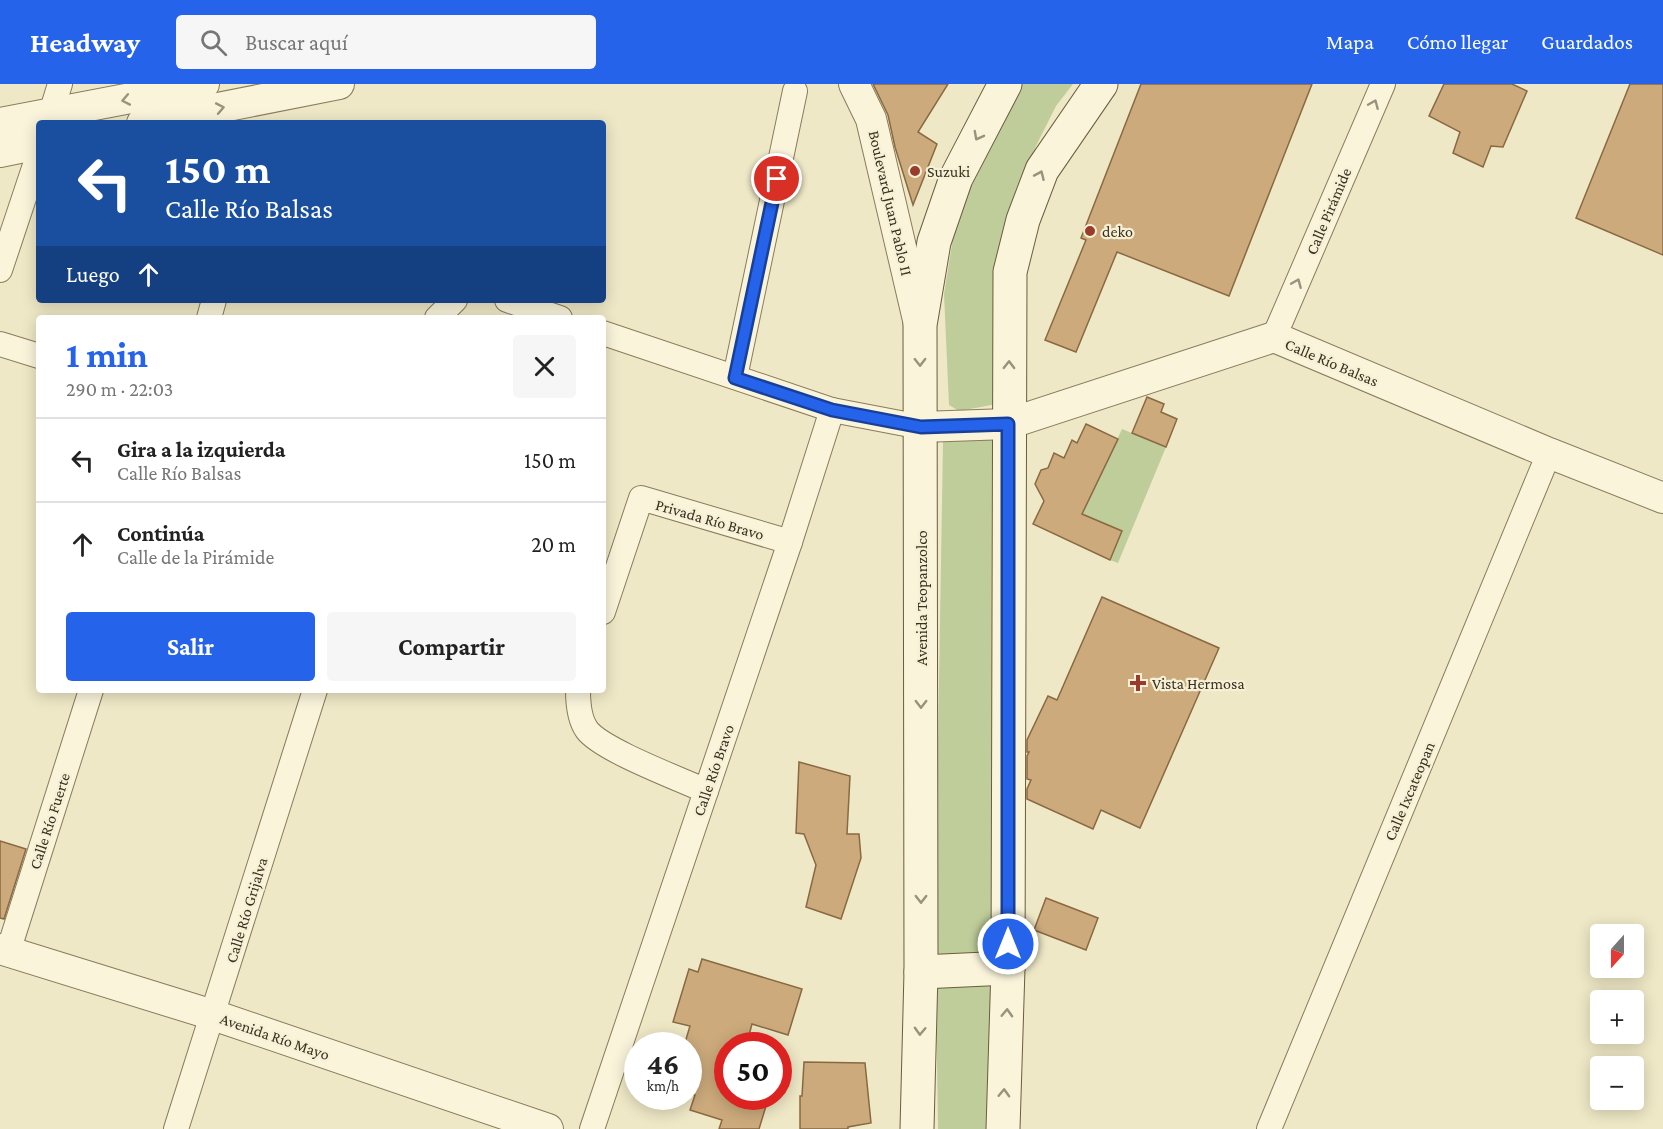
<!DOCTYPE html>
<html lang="es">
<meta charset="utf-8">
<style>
body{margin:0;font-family:"Crimson Pro",serif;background:#f6f6f6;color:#222;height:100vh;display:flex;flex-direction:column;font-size:22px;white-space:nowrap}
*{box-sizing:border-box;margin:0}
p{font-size:20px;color:#767676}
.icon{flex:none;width:33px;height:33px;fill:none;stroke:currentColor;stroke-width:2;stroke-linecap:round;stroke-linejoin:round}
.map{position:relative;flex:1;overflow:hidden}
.sheet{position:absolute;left:36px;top:231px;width:570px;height:378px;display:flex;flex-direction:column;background:#fff;border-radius:6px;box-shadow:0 3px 15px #0003}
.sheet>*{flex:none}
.banner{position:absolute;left:36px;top:36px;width:570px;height:183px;border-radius:6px;box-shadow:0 3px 15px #0003;background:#1a4fa0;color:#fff;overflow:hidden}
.needle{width:39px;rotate:201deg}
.controls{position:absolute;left:1590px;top:840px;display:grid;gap:12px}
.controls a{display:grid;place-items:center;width:54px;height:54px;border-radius:6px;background:#fff;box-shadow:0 3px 15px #0003;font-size:30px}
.speed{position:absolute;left:624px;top:948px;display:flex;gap:12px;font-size:30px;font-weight:700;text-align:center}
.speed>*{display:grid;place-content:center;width:78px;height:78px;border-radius:50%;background:#fff;box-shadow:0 3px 15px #0003;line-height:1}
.speed small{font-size:15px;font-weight:400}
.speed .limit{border:9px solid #d22;background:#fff;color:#111}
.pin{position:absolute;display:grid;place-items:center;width:51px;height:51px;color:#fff;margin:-26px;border:3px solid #fff;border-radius:50%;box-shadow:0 2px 6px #0007}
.me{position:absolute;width:66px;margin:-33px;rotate:0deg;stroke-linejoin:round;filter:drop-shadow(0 0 4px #0008)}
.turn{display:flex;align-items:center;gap:21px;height:126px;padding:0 30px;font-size:27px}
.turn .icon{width:78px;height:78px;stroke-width:2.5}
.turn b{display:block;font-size:42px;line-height:51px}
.then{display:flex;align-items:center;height:57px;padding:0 30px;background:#0003;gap:12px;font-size:22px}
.round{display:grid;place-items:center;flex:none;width:63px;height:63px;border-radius:6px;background:#f6f6f6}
.summary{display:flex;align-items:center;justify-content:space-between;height:102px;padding:0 30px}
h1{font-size:36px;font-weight:700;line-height:45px;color:#2563eb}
.button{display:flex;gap:12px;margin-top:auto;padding:12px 30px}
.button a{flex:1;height:69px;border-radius:6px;background:#2563eb;color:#fff;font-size:24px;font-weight:700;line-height:69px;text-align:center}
.button a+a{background:#f6f6f6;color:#222}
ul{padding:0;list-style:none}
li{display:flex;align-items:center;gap:18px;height:84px;padding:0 30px;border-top:2px solid #e0e0e0}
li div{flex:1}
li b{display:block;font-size:22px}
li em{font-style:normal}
header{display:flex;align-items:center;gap:36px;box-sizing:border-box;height:84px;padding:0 30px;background:#2563eb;color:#fff}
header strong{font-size:28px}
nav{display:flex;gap:33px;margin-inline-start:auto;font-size:21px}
.search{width:420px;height:54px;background:#f6f6f6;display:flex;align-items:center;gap:15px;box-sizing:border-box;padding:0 21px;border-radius:6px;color:#767676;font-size:22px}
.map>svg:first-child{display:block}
</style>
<header>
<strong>Headway</strong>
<div class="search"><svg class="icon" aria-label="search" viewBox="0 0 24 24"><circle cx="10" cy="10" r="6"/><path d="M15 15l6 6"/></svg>Buscar aquí</div>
<nav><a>Mapa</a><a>Cómo llegar</a><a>Guardados</a></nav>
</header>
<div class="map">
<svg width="1663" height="1045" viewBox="0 0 1663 1045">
<rect width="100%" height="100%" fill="#eee8c6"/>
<g fill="#bfcd9a">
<polygon points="1021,0 1073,0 1056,22 1036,62 1017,109 997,320 959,327 949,321 944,210 956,136 973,86"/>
<polygon points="1122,345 1166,363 1118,479 1110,476 1122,447 1082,430"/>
<polygon points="1002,347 992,1045 938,1045 935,842 943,357"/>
</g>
<g fill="#ccaa7c" stroke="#896942" stroke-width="1.5">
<polygon points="873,0 948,0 918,48 937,60 913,121 895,63 888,31"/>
<polygon points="1141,0 1312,0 1229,212 1117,168 1076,268 1045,256 1086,156 1081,154"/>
<polygon points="1444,0 1512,0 1527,7 1503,63 1491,62 1483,83 1453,69 1460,48 1429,32"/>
<polygon points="1630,0 1663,0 1663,171 1576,134"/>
<polygon points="1147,313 1164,320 1161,328 1177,335 1166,363 1132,349"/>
<polygon points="1086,340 1118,355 1082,430 1122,447 1110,476 1033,440 1044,417 1035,400 1041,386 1048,384 1054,369 1064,374 1072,356 1077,359"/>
<polygon points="1102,513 1219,564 1140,744 1101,726 1093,745 1027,715 1027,705 1031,696 1027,695 1027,672 1029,668 1027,668 1027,656 1048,612 1057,616"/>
<polygon points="799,678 850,692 847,750 859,750 861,774 841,835 806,823 816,781 804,750 796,749"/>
<polygon points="0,757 26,765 4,835 0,834"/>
<polygon points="1046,814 1098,834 1086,866 1034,846"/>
<polygon points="702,875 802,905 788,951 752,940 746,962 728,962 728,1012 769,1012 759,1045 719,1045 722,1036 690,1026 695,1011 688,1009 688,962 684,962 690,942 673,938 689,885 698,888"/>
<polygon points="804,978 865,979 871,1039 848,1043 848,1045 800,1045 800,1012 802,1012"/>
</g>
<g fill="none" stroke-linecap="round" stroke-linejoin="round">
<defs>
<g id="minor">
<polyline points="48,39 60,0"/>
<polyline points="0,186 39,69"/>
<polyline points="507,216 560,234"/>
<polyline points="209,234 214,216"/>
<polyline points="437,234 455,216"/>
<polyline points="603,249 832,326 921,343"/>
<polyline points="1274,253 1383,0"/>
<polyline points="0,260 39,272"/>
<polyline points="735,293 795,7"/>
<polyline points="603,528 641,414 790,458"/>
<path d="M578,606C578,619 579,635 587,646C602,666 680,695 706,707"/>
<polyline points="8,868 91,606"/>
<polyline points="176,1045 315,606"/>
<polyline points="592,1045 790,458 832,326"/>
<polyline points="1269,1045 1549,369"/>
</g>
<g id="tertiary">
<polyline points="854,0 871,35 919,240"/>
<polyline points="0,39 204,0"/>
<polyline points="142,39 339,0"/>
<polyline points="0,68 39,60"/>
<polyline points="921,343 1008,340 1274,253 1549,369 1663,414"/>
<polyline points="0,865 213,931 548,1045"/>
</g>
<g id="secondary">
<polyline points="921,888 1008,884"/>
<polyline points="917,1045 921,888 920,241 934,158 956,94 1005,0"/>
<polyline points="1003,1045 1008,884 1010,188 1023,136 1042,86 1101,0"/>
</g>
</defs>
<use href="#minor" stroke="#8a7b5c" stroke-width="26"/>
<use href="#tertiary" stroke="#8a7b5c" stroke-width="32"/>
<use href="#secondary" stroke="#6c5c3f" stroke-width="35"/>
<use href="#minor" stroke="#f9f4da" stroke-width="24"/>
<use href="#tertiary" stroke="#f9f4da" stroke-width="30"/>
<use href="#secondary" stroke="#f9f4da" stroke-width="33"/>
</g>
<defs><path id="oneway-chevron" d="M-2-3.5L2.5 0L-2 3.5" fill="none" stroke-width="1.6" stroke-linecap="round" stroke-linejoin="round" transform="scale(1.5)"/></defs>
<g stroke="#9a927c">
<use href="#oneway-chevron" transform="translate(126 16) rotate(169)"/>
<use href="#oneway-chevron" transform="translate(1374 20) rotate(-67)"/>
<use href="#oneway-chevron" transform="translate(220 24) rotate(-11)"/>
<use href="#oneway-chevron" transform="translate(978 52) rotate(118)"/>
<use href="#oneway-chevron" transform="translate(1040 91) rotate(-66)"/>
<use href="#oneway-chevron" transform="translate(1297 199) rotate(-67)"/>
<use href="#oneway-chevron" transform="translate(920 278) rotate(89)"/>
<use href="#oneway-chevron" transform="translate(1009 281) rotate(-89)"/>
<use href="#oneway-chevron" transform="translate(921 620) rotate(90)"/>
<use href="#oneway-chevron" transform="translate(921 815) rotate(90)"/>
<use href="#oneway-chevron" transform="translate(1007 929) rotate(-88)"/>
<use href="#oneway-chevron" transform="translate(920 947) rotate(92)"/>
<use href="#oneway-chevron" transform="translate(1004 1009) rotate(-88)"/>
</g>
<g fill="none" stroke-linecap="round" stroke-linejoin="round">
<defs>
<polyline id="route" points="777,95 735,294 832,326 921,343 1008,340 1008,860"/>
</defs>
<use href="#route" stroke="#184099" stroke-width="15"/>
<use href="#route" stroke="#2563eb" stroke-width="10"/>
</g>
<g fill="#993c2c" stroke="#f6f1d6" stroke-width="2">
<circle cx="915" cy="87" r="6"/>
<circle cx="1090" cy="147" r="6"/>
<path d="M1135 590h6v6h6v6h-6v6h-6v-6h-6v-6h6z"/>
</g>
<g text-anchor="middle" stroke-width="4.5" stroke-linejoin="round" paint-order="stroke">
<g font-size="16" fill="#3a301f" stroke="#f6f1d6" text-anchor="start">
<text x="927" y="93">Suzuki</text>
<text x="1102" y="153">deko</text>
<text x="1152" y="605">Vista Hermosa</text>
</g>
<g font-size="16" fill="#3a301f" stroke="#f6f1d6">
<text transform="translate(891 119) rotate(77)" y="6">Boulevard Juan Pablo II</text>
<text transform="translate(1328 127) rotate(-67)" y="6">Calle Pirámide</text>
<text transform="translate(1332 278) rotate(23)" y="6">Calle Río Balsas</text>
<text transform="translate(710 435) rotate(16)" y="6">Privada Río Bravo</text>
<text transform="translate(921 514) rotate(-90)" y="6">Avenida Teopanzolco</text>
<text transform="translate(713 686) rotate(-71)" y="6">Calle Río Bravo</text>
<text transform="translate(1409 707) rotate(-67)" y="6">Calle Ixcateopan</text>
<text transform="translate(49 737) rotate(-72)" y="6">Calle Río Fuerte</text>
<text transform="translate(246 826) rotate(-73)" y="6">Calle Río Grijalva</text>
<text transform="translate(275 952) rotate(19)" y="6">Avenida Río Mayo</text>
</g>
</g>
</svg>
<div class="controls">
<a><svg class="needle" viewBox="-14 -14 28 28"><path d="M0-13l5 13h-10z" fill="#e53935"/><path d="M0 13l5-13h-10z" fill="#767676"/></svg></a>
<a>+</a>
<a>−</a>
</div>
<div class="speed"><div>46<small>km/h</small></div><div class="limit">50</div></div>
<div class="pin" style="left:777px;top:95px;background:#d93025"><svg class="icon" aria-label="arrive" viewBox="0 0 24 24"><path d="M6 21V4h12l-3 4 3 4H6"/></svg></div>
<svg class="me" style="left:1008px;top:860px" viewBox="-20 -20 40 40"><circle r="17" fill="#2563eb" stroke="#fff" stroke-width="3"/><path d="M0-11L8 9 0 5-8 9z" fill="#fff"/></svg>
<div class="banner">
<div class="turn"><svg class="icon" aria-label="left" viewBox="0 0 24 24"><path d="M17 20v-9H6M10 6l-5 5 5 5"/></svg><div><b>150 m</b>Calle Río Balsas</div></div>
<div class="then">Luego<svg class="icon" aria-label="ahead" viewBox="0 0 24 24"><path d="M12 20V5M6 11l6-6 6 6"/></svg></div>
</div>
<section class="sheet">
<div class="summary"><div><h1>1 min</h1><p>290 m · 22:03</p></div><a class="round"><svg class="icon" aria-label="close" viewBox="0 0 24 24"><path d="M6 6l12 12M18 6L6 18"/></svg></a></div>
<ul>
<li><svg class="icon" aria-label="left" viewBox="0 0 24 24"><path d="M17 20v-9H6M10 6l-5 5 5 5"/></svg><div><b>Gira a la izquierda</b><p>Calle Río Balsas</p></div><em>150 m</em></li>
<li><svg class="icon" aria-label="ahead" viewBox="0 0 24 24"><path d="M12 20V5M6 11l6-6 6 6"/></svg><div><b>Continúa</b><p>Calle de la Pirámide</p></div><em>20 m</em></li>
</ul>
<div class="button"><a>Salir</a><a>Compartir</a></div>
</section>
</div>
